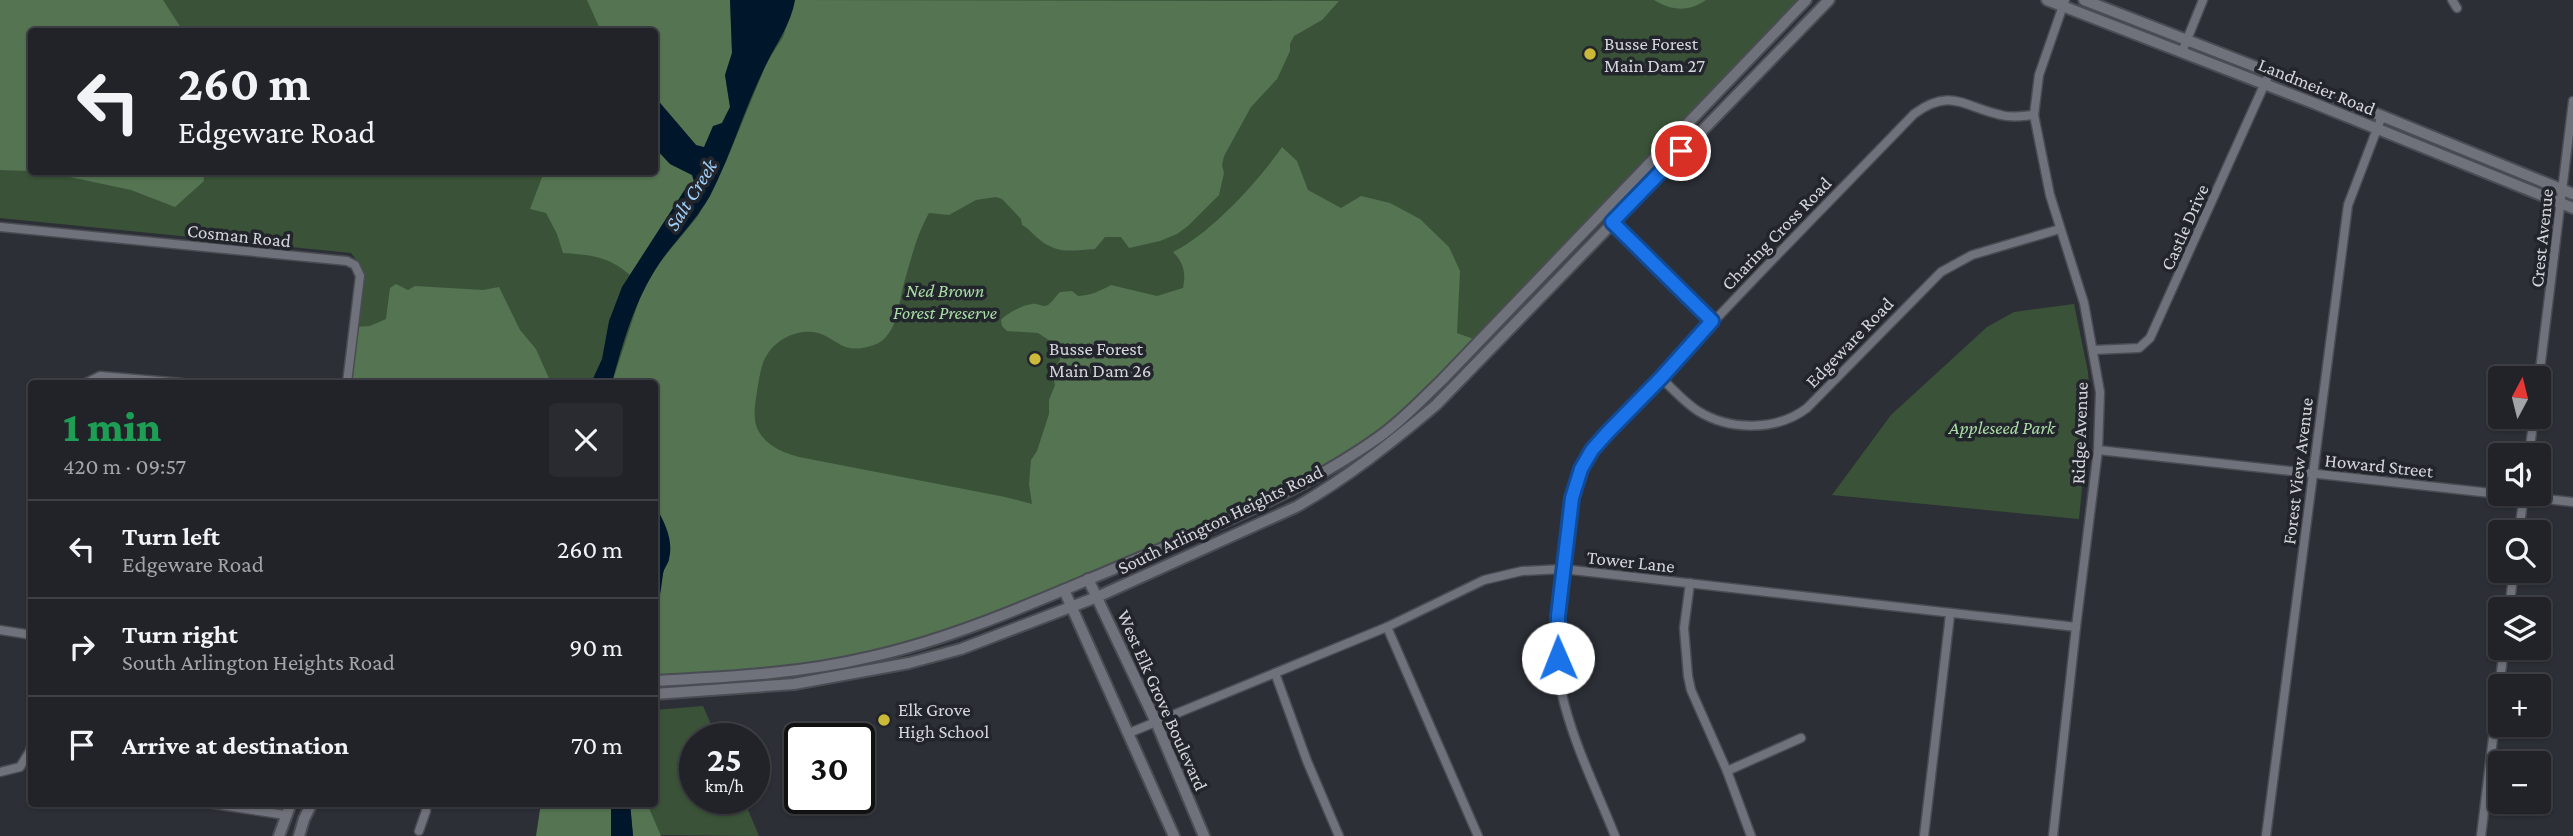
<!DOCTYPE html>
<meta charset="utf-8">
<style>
body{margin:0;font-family:"Crimson Pro",serif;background:#292b30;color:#f1f3f6;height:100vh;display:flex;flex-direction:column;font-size:26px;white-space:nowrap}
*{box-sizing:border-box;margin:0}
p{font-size:23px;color:#a2a4a8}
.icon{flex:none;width:38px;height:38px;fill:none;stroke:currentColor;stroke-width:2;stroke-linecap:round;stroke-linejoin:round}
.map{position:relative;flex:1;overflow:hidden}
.drawer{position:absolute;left:28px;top:380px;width:630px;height:427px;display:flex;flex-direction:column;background:#212328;border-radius:7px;box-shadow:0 2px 5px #0004,0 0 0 2px #3e4045}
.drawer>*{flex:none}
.top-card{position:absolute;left:28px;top:28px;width:630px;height:147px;border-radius:7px;box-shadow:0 2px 5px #0004,0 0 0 2px #3e4045;background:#212328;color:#f1f3f6;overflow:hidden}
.needle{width:46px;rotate:7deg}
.fabs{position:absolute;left:2488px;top:366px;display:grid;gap:14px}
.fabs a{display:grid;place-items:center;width:63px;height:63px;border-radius:7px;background:#212328;box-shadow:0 2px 5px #0004,0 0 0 2px #3e4045;font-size:35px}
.speed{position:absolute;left:679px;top:723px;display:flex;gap:14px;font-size:35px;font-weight:700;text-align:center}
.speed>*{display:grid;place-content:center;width:91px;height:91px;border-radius:50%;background:#212328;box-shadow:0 2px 5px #0004,0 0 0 2px #3e4045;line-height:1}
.speed small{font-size:18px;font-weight:400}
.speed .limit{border:4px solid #111;border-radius:10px;background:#fff;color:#111}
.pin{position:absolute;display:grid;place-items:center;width:60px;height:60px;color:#fff;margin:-30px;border:4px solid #fff;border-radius:50%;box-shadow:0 2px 7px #0007}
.me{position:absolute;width:77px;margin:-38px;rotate:359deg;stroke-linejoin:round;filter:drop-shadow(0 0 5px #0008)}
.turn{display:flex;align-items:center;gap:24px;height:147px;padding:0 35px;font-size:32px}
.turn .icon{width:91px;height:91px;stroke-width:2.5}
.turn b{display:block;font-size:49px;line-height:60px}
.round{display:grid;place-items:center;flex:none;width:74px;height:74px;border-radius:7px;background:#292b30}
.overview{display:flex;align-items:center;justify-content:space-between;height:119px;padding:0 35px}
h1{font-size:42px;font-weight:800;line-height:52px;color:#1e9e55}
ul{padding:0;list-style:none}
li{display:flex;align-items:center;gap:21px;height:98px;padding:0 35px;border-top:2px solid #3e4045}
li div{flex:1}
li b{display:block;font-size:26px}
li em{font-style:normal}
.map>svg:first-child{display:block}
</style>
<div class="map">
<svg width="2573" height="836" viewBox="0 0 2573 836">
<rect width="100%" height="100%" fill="#2c2f36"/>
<g fill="#3a5338" fill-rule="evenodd">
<path d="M0,0H1806L1479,341L655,672L654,383H351L362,267L351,253L0,218ZM32,32H654V172H32Z"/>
<polygon points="2074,304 2088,372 2090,404 2079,519 1832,495 1891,415 1987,327 2014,312"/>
<polygon points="703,706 717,738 695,738 695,798 743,798 759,836 660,835 647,803 654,803 655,710"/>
</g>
<g fill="#547452">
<polygon points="0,0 163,0 183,31 32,32 31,171 0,170"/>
<polygon points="587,0 730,0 732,53 725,75 730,107 722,123 704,148 696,145 655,97 654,32 601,31"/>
<path d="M795,0L1339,1L1322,20L1294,36L1290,44V51L1277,79L1251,107L1224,156L1222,165L1224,173L1219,195L1188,226L1177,234L1160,241L1129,248L1121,237H1105L1095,249C1073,250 1059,255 1040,240C1033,235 1030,229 1022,225L1021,219L1002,199L996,197L976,200L949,215L929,213C917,234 911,259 904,283C899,301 899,323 885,338C880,343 875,345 867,347C842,353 839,340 818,333C799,328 776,339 767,355C761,364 760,375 758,385C756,400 751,419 759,432C768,447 784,453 799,457L1005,497L1032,504L1029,484L1031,460L1037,451L1049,414V400L1055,385L1052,371L1060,360L1061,348L1038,333L1007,331L1002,326L1001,320C1007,313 1023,305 1032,304C1038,303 1042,308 1048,305C1052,302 1056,296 1060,292L1072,291L1078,296C1092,295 1100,291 1111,285L1157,296L1183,288C1186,273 1184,263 1173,252C1210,234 1258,182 1282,147L1297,161L1308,190L1341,208L1361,196L1390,203L1420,219L1449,247L1460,271L1457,333L1479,341L1403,417L1331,467L1074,586L868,658L655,681V607L658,601L664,569L669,561L665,525L655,505L654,383H612L642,291L660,262L698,216L726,162L767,62L783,37Z"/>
<path d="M1654,0H1706C1689,12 1672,11 1654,0Z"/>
<path d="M655,148L670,164L692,175L694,181L684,191L630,275C608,256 591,255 563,253L557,234L546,213L530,209L544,172H654Z"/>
<polygon points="46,172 203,172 204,181 175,207 131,190"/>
<polygon points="396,284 408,290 415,286 483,290 499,287 520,330 536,349 551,383 347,383 354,327 370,326 386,319 390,288"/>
<polygon points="541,803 611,803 611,836 536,836"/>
<polygon points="630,803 647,803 661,836 633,836"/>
</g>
<g fill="#00162a">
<path d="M730,0H795C791,24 777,42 767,63C745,106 732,153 710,196C696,221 675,240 659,264C635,300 623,342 612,383H591L602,359L609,321L622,287L684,191L694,181L692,175L670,164L655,148V97L696,145L704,147L713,126L722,123L730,107L725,75L732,53Z"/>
<path d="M655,505C664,522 674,539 669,559C668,564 664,568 663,574C661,586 661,598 655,607Z"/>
<polygon points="611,803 630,803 633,836 611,836"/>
</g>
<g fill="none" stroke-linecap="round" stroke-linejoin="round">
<defs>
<g id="street">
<polyline points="2452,0 2457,8"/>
<polyline points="2182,52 2203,0"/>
<polyline points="1612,222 1712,321"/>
<polyline points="0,227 347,261 355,265 360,276 347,383"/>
<polyline points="2093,350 2139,348 2150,338 2270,72"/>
<path d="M1661,378C1673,389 1684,402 1698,411C1730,431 1777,431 1807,408L1941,272L1972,255L2060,229"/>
<polyline points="2539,378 2573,101"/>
<polyline points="86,383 100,376 182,383"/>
<polyline points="2098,450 2573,502"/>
<polyline points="2529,455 2534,416"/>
<polyline points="2519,532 2524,494"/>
<polyline points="1690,583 1684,628 1688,676 1691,690 1727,771 1751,836"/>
<polyline points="2509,609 2514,570"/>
<polyline points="1387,627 1478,836"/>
<polyline points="0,630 32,635"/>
<polyline points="1275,673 1307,761 1339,836"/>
<polyline points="1129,733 1387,627 1484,580 1522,571 1563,569 2076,627"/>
<polyline points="1727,771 1801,738"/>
<polyline points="0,772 20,767 30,751 32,743"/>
<polyline points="207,803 285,815"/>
<polyline points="419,831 426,811 426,803"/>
<path d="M1615,836C1596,788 1572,741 1561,690C1549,628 1564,561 1572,498C1586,443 1626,416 1663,376C1744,287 1830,201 1914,114C1951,87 1964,107 2001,115C2012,118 2023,116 2034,115"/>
<polyline points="1924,836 1950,615"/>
<polyline points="2053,836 2076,627 2098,450 2100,392 2084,303 2050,195 2034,115 2039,75 2065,0"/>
<polyline points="2266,836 2348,205 2382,116"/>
<polyline points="2481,836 2504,648"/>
</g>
<g id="secondary">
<polyline points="2047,0 2316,104 2573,208"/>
<polyline points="2084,0 2382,116 2573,194"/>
<polyline points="1088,579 1156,722 1204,836"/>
<polyline points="1064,590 1174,836"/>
<path d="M654,681C727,677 799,674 870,657C951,639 1028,605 1104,573C1197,533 1296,496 1379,437C1402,421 1421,400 1442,380L1806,0"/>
<path d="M654,694L794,684L909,663L961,649L1097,597L1296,507C1347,478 1391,443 1436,405L1829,0"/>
<polyline points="279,836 291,803"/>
<polyline points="299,836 304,819 312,803"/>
</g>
</defs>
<use href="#street" stroke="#4a4c53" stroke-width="11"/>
<use href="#secondary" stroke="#4a4c53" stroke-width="14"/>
<use href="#street" stroke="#6f727b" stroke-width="8"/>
<use href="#secondary" stroke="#6f727b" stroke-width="10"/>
</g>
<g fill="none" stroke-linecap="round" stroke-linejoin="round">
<defs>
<polyline id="route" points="1558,658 1558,616 1572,498 1581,469 1592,450 1608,432 1661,378 1712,321 1612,222 1681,151"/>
</defs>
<use href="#route" stroke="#114b97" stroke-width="18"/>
<use href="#route" stroke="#1a73e8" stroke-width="12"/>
</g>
<g fill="#cbba39" stroke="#22252c" stroke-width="2.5">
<circle cx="1590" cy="54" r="7"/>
<circle cx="1035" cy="359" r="7"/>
<circle cx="884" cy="720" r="7"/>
</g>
<g text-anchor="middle" stroke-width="7" stroke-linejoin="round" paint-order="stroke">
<g font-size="19" fill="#d4d6db" stroke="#22252c" text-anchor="start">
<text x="1604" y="50">Busse Forest<tspan x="1604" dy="22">Main Dam 27</tspan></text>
<text x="1049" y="355">Busse Forest<tspan x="1049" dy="22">Main Dam 26</tspan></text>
<text x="898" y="716">Elk Grove<tspan x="898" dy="22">High School</tspan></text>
</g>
<g font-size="19" fill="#d4d6db" stroke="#22252c">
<text transform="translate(2317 86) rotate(22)" y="7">Landmeier Road</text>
<text transform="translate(2184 227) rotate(-66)" y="7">Castle Drive</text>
<text transform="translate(1776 233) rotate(-46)" y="7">Charing Cross Road</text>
<text transform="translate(239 235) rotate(6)" y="7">Cosman Road</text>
<text transform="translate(2541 238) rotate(-84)" y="7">Crest Avenue</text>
<text transform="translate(1849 342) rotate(-46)" y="7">Edgeware Road</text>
<text transform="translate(2079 433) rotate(-88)" y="7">Ridge Avenue</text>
<text transform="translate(2379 465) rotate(6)" y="7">Howard Street</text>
<text transform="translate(2297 471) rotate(-83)" y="7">Forest View Avenue</text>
<text transform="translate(1220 519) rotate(-26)" y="7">South Arlington Heights Road</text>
<text transform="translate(1631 561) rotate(6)" y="7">Tower Lane</text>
<text transform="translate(1163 700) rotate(66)" y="7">West Elk Grove Boulevard</text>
</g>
<g font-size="19" font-style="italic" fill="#aadea5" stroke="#22252c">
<text x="945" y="297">Ned Brown<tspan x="945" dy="22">Forest Preserve</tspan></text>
<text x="2002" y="434">Appleseed Park</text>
</g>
<g font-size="21" font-style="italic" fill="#a0cff7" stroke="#22252c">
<text transform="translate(691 195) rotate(-58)" y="7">Salt Creek</text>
</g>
</g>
</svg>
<div class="fabs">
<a><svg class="needle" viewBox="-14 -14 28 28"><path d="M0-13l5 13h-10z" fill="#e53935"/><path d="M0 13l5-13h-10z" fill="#a2a4a8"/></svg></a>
<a><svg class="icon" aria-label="sound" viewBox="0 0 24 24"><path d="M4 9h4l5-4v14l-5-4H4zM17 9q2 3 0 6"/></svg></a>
<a><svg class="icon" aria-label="search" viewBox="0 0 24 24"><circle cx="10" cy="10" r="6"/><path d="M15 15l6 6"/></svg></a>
<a><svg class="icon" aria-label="layers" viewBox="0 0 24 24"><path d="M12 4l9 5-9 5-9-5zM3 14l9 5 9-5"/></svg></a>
<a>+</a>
<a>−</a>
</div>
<div class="speed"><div>25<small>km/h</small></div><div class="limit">30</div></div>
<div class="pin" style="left:1681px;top:151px;background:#d93025"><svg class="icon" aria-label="arrive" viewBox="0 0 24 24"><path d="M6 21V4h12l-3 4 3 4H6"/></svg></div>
<svg class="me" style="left:1558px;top:658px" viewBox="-20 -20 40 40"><circle r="19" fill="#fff"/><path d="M0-13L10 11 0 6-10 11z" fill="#1a73e8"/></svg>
<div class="top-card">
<div class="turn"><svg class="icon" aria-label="left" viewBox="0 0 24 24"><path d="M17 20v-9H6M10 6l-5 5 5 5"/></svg><div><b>260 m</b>Edgeware Road</div></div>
</div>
<section class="drawer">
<div class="overview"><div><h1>1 min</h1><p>420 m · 09:57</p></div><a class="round"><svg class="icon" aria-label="close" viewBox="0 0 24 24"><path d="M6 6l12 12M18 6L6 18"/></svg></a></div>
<ul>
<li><svg class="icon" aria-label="left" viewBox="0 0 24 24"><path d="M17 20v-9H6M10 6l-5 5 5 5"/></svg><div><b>Turn left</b><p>Edgeware Road</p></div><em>260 m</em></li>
<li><svg class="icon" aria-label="right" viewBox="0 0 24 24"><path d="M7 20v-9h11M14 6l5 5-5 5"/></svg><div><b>Turn right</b><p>South Arlington Heights Road</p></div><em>90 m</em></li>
<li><svg class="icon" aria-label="arrive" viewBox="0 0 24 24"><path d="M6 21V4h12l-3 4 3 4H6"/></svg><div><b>Arrive at destination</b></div><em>70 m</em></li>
</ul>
</section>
</div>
